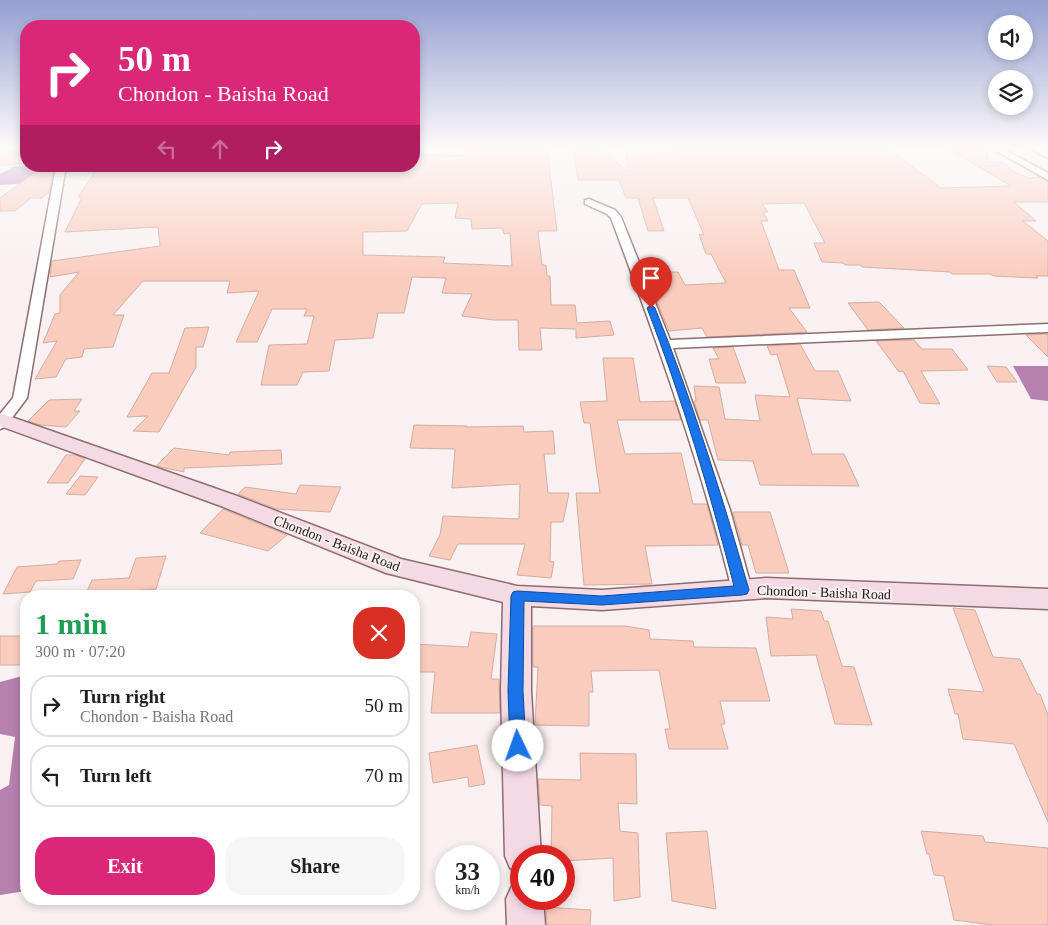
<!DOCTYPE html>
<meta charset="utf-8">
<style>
body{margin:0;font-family:Georgia,serif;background:#f6f6f6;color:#202124;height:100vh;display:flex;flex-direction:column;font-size:19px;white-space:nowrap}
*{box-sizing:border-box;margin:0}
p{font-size:16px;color:#757577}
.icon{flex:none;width:28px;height:28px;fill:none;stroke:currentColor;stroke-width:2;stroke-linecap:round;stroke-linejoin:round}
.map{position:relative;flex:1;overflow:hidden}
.panel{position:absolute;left:20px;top:590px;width:400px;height:315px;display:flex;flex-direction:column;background:#fff;border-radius:20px;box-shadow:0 2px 8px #0003}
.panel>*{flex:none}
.top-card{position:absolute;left:20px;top:20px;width:400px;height:152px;border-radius:20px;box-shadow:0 2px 8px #0003;background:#db2777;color:#fff;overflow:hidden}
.fabs{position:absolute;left:988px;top:15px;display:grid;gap:10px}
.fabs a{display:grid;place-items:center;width:45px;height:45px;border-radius:50%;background:#fff;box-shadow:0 2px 8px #0003;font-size:25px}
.speed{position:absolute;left:435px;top:845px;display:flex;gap:10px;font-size:25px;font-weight:700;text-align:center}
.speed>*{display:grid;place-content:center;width:65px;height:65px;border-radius:50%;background:#fff;box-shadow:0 2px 8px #0003;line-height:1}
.speed small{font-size:12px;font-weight:400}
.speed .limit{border:8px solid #d22;background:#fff;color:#111}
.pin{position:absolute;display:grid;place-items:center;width:42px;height:42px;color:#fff;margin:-51px -21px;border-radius:50% 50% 50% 0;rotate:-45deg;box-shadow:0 0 5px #0007}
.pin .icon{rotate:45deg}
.me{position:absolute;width:55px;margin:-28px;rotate:357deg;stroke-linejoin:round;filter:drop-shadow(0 0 4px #0008)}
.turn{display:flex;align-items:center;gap:18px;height:105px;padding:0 15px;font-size:22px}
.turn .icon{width:65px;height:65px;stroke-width:2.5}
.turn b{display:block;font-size:35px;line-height:42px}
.lanes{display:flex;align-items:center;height:48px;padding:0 15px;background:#0003;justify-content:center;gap:25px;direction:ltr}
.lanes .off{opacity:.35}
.round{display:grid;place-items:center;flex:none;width:52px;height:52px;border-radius:20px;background:#f6f6f6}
.overview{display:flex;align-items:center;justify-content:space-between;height:85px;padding:0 15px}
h1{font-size:30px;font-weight:700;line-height:38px;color:#1e9e55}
.primary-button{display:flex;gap:10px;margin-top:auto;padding:10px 15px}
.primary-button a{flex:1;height:58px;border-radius:20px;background:#db2777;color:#fff;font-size:20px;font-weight:700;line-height:58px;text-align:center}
.primary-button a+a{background:#f6f6f6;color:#202124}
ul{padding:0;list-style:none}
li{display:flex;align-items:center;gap:15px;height:62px;margin:0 10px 8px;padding:0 5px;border:2px solid #e0e0e0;border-radius:20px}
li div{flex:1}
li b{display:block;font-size:19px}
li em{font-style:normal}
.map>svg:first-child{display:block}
</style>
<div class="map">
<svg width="1048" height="925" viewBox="0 0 1048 925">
<rect width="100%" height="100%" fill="#f9f1f1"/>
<g fill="#b680af">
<polygon points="15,166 54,166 46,182 0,185 0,174"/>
<polygon points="1013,366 1048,366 1048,401 1031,399"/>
<polygon points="26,675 26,891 0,895 0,790 9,785 15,737 0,734 0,682"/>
</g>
<g fill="#faccbe" stroke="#d1ada2" fill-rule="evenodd">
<polygon points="7,148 26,148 26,164 0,165 0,159"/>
<path d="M464,148H547L557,231H538L542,265H546L547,276H550L551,305H575L577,323L610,321L614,335L576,338V329L540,328L542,350H519L518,320H494L462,316L472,294L442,293L446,278L412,277L404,313H378L373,338L335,340L329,371L303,372L297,385H261L269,345L307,344L314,316H304L307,309H272L257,342H236L259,291L227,293L230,281H143L113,315H124L113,347L84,349L82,357L66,359L56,377L35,379L57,341L43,343L55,314L60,313V295L79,272L50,277L52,261L160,246L158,227L65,232L82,197H78L99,166L190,168L191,166H414V154L468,156ZM458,203L455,218L471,219L472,229L502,228L504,234L510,233L512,266L443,263L445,257L363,255V232L407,231L422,204Z"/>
<polygon points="573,148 596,148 597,150 603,150 628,172 626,151 676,152 674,148 887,148 941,188 1011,186 947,148 987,148 988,162 1003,162 1014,172 1030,178 1038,177 1048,182 1048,202 1014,202 1036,221 1023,221 1048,241 1048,276 1036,276 1038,278 993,276 991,274 952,274 950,272 862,267 861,265 845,265 843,263 822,262 814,243 825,243 804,203 762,204 768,212 763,212 768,221 761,221 779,270 794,270 810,308 789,308 807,332 707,337 702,328 669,331 645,272 678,272 685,285 726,283 711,254 706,254 699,234 704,235 688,198 653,198 664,231 648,231 638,198 626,198 619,180 578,180"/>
<polygon points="54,166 49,192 42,198 31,198 15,211 0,211 0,198 43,167"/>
<polygon points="879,302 904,328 868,330 848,303"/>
<polygon points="209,327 203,347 196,347 196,367 159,432 133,431 148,416 127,417 152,373 169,373 185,328"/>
<polygon points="1047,334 1048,335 1048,357 1026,335"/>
<polygon points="914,340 922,349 952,349 968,370 921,371 940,404 920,403 903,371 899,372 876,341"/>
<polygon points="800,344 815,371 838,371 851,401 797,398 812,454 844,454 859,486 760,485 753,461 718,460 708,420 700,420 694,401 696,401 694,386 719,387 725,419 760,421 755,395 790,397 777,354 771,355 767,346"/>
<polygon points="733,347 746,383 716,383 709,359 719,359 713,348"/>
<polygon points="603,358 633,358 640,402 675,401 681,420 617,420 625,454 681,453 693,504 707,504 718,545 645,546 652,584 584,585 576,493 600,493 590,423 584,423 580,402 607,401"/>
<polygon points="987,366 1006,367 1017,382 997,382"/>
<polygon points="82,399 74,411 80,411 66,427 40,425 28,421 49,400"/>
<polygon points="414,425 467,426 467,427 523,426 524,432 553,431 555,454 544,454 548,493 569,493 563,522 551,522 550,561 554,562 551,578 517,575 525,544 458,544 450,560 429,556 440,535 443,516 519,519 520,484 452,488 455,449 410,448"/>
<polygon points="174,448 229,455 230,452 281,450 282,464 184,468 184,472 156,466"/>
<polygon points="66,455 76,455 85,459 68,483 47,483"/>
<polygon points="80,476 98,477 85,495 66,494"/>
<polygon points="300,485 341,487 330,512 276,509 238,494 245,487 296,494"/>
<polygon points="223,509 287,535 268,551 200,533"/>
<polygon points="733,512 770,512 789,573 756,573 748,545 742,545"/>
<polygon points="166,556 156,589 126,591 123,596 85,596 92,580 129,578 136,558"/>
<polygon points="81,560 73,579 36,581 30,592 3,594 17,567 57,564 59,561"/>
<polygon points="953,608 975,610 993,657 1020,659 1037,694 1040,694 1048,715 1048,822 1014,744 963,739 958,714 955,714 948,689 984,692"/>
<polygon points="791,609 821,611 824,621 828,621 842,666 854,667 872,725 835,724 816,655 771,656 766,617 793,619"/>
<polygon points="533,626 625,626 649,630 650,639 693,641 694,647 756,648 770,701 720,701 725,724 721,724 728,749 669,749 665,729 670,729 659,670 591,671 593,692 589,692 589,726 535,725 538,667 533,667"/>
<polygon points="471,632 497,634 491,679 499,679 500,713 431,713 435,672 414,672 414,644 468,647"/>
<rect x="0" y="636" width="26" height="29"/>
<polygon points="477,745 485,784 469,787 468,777 433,783 429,753"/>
<polygon points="580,753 636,754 637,804 618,803 620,831 638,833 640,897 614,901 613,858 564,861 564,856 551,856 552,806 540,805 538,779 581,780"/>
<polygon points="707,831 716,909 672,901 666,833"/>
<polygon points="921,831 983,836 985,842 1048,848 1048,925 993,925 954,920 944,876 934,875 929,854 927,854"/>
<polygon points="546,907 591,910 590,925 547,925"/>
</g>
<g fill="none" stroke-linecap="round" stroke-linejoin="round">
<defs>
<g id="street">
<polygon points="991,148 1001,148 1048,173 1048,180"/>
<polygon points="1029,148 1040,148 1048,152 1048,158"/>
<polygon points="56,166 66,166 27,398 5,427 0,429 0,414 13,398"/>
<path d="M589,199L615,210L621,217L670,340L1048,324V332L673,348L730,510L752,590L749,595L742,597L735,595L732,590C700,462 657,341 611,218L607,214L585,204V200Z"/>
</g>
<g id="secondary">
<polygon points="0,413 237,496 401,559 517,586 602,590 766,578 1048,589 1048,609 766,598 602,610 531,606 531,691 541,856 521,856 521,872 510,868 505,856 501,691 503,602 386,573 221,506 0,426"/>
<polygon points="521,882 521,899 543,899 545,925 507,925 506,899 512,886"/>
</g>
</defs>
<use href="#street" stroke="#8f6c6d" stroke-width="3"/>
<use href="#secondary" stroke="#8f6c6d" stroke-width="3"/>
<use href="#street" fill="#fff" fill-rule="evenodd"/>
<use href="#secondary" fill="#f4dae5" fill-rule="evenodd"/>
</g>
<linearGradient id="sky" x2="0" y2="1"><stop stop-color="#949fd1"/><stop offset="0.53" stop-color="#fcf9f9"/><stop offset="1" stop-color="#fcf9f9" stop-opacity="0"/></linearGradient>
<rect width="1048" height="278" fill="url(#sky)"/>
<path fill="#1a73e8" stroke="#114b97" d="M651,305L655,308C692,400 722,495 749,590L747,594L742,595L602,605L524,601L523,691L526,746L524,751L518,753L513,751L510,746L508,691L511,596L513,592L517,591L602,596L734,586C710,492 682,398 647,308Z"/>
<g text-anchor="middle" stroke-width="4" stroke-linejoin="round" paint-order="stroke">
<g font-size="14" fill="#251718" stroke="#f9f1f1">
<text transform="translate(337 543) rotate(21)" y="5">Chondon - Baisha Road</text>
<text transform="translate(824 592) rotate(2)" y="5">Chondon - Baisha Road</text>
</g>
</g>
</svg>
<div class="fabs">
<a><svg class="icon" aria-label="sound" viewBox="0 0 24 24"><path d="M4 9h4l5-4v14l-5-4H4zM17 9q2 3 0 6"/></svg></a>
<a><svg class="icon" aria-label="layers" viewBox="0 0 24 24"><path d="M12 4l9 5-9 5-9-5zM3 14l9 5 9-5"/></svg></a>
</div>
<div class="speed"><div>33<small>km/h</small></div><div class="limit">40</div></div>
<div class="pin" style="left:651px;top:308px;background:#d93025"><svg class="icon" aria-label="arrive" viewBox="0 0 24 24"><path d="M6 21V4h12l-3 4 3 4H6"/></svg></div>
<svg class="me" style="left:518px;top:746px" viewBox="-20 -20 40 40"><circle r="19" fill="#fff"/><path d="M0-13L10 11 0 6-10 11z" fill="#1a73e8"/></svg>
<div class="top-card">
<div class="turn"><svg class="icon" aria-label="right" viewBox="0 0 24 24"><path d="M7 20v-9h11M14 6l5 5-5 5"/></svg><div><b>50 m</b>Chondon - Baisha Road</div></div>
<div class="lanes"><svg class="icon off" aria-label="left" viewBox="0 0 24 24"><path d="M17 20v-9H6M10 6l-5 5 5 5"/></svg><svg class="icon off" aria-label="ahead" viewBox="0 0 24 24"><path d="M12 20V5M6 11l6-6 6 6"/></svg><svg class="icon" aria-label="right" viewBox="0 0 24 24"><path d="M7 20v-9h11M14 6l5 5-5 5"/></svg></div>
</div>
<section class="panel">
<div class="overview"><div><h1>1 min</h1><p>300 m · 07:20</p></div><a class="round" style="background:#d93025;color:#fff"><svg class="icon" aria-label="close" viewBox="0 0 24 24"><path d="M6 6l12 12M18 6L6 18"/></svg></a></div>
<ul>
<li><svg class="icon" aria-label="right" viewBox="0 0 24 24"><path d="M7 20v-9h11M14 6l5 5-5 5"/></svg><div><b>Turn right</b><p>Chondon - Baisha Road</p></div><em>50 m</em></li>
<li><svg class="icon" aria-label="left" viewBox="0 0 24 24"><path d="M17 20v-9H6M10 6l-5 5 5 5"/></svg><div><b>Turn left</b></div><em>70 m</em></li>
</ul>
<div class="primary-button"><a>Exit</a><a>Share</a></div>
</section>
</div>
